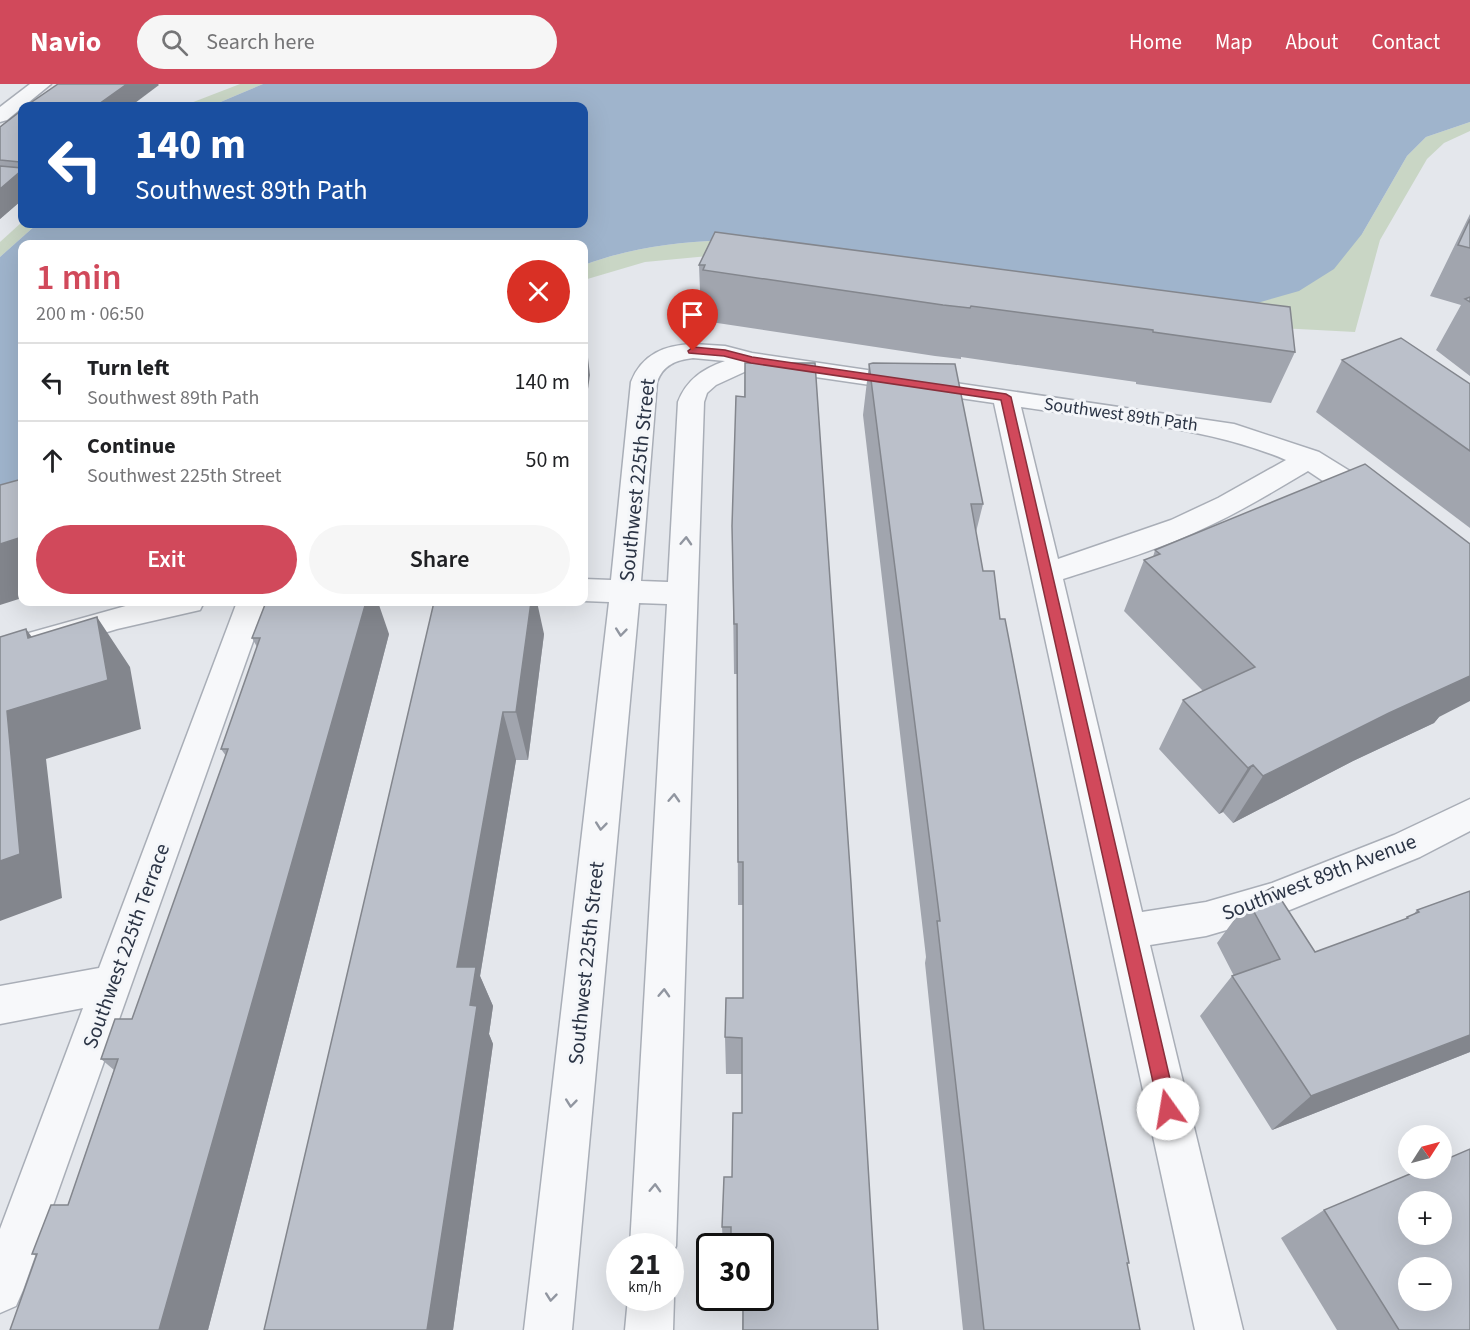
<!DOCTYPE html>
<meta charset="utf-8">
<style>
body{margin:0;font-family:"Source Sans 3",sans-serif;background:#f6f6f6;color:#202124;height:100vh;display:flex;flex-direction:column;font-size:22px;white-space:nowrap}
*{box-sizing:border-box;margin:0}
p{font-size:20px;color:#757577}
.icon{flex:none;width:33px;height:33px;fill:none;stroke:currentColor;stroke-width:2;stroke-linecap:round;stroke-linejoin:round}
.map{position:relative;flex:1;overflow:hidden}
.drawer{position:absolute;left:18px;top:156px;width:570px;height:366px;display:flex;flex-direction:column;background:#fff;border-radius:12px;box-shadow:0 6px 24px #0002}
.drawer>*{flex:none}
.banner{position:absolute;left:18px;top:18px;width:570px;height:126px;border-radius:12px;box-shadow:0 6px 24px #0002;background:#1a4fa0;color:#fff;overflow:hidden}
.needle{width:39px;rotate:54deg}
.buttons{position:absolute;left:1398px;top:1041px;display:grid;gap:12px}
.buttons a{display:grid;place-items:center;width:54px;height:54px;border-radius:50%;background:#fff;box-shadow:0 6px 24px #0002;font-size:30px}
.speed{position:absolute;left:606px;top:1149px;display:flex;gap:12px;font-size:30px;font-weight:700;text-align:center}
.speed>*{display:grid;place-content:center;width:78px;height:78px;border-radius:50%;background:#fff;box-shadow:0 6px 24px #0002;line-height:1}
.speed small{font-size:15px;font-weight:400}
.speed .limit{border:3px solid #111;border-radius:9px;background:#fff;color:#111}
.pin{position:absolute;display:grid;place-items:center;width:51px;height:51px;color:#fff;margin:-62px -26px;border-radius:50% 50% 50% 0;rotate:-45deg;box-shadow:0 0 6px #0007}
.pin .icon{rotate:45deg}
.me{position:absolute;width:66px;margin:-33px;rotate:347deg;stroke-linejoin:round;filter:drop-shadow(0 0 4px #0008)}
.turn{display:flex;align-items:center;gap:21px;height:126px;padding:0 18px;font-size:27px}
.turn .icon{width:78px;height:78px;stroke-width:2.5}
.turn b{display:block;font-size:42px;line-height:51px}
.round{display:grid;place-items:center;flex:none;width:63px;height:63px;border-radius:32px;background:#f6f6f6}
.summary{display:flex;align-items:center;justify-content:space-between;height:102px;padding:0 18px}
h1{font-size:36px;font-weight:600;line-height:45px;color:#d1495b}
.button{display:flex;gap:12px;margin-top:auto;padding:12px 18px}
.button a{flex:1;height:69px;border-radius:36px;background:#d1495b;color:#fff;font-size:24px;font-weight:600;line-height:69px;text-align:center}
.button a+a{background:#f6f6f6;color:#202124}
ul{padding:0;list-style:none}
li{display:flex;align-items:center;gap:18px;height:78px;padding:0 18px;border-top:2px solid #e0e0e0}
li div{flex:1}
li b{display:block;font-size:22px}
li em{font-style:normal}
header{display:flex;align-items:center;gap:36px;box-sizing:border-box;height:84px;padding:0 30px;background:#d1495b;color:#fff}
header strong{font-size:28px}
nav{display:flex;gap:33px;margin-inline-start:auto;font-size:21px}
.search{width:420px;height:54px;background:#f6f6f6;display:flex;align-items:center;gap:15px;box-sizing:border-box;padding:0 21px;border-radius:33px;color:#757577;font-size:22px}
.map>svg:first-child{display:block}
</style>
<header>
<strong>Navio</strong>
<div class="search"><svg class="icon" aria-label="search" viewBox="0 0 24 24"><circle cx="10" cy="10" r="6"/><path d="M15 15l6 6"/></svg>Search here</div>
<nav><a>Home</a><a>Map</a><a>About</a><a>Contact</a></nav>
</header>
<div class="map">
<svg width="1470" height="1246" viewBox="0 0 1470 1246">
<rect width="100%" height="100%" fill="#e4e7ec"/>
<g fill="#c9d6c5">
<polygon points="240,0 263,0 211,22 183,22"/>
<path d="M1470,38V47L1444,59L1427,75L1380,156L1355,248L1260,243L719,171L645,178L584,196V181C633,163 672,159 724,156L1362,150L1407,72L1426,53Z"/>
<polygon points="22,138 37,140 0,173 0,158"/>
</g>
<path fill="#9fb4cc" d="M263,0H1470V38L1426,53L1407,72L1362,150L1334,185L1299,207L1257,219L724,156C672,159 633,163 584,181V160H22V417L0,423V173L37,140H584V22H211Z"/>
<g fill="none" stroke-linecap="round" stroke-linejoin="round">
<defs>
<g id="minor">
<polygon points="30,0 51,0 7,36 0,38 0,23"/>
<path d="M693,260L725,262L752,269L1234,340L1319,368L1366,397L1385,411L1389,418L1385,425L1375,428L1365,425L1308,387C1276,406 1245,425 1211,441C1164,464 1113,479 1063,495L1142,828L1206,818L1272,799L1394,751L1470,715V747L1420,773L1275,832L1206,852L1150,861L1243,1246H1195L994,319L753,284L716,301L707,309L704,318L676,1162L670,1174V1162H630L667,520L639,519L572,1246H524L609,518L584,517V495L611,496L631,298C642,270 665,261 693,260ZM693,274L725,277C703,285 687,295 678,318L668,498L641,497L657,298C663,281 676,276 693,274ZM1021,323C1107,336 1207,342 1286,376L1218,414L1171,436L1058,475Z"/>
<polygon points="140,518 204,518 200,526 117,545 0,581 0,557"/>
<polygon points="237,518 267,518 23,1206 16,1222 0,1229 0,1145 83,924 0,940 0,902 99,884"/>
<polygon points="670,1205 674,1214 673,1246 625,1246 628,1214 670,1214"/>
</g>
</defs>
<use href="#minor" stroke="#a9aeb7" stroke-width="3"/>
<use href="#minor" fill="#f7f8fa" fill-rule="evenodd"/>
</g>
<g fill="#a1a5ae">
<polygon points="22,26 22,116 0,135 0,43"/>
<polygon points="1470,130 1470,292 1436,266 1461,221 1430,212"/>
<polygon points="715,148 1295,268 1271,319 1136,300 1136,298 961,273 961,275 935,272 704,237 704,232 701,232 699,181"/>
<polygon points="1342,276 1470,300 1470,444 1316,328"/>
<polygon points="745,279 815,279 851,799 878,1246 742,1246 743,1216 731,1215 731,1214 760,1214 760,1162 723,1162 722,1143 724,1093 732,1093 733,1029 742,1029 742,990 726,990 725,953 726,914 743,914 743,821 738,821 737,590 734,590 732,442 736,312 744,313"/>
<polygon points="869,280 983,420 976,448 983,487 1000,535 1129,1179 1127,1180 1140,1246 963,1246 925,879 926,873 863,331"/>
<polygon points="1155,466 1439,633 1434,639 1353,677 1233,739 1223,728 1219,730 1159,665 1183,616 1203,607 1124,527 1144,476 1153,473"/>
<polygon points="434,518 544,550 528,676 516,676 480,892 493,922 489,950 493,960 453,1246 264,1246"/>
<polygon points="389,550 208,1246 32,1170 68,1121 114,986 101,975 132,935 226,672 221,665 257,563 252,554"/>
<polygon points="1470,807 1470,968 1272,1046 1200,932 1232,892 1234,892 1217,859 1248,817 1315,868 1404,836 1407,833 1413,831 1417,826"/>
<polygon points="1324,1126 1470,1246 1337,1246 1281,1154"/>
</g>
<g fill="#83868d">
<polygon points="127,0 158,0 159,1 131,22 96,22"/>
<polygon points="22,86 22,116 0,135 0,105"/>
<polygon points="584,239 590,291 584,333"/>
<polygon points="22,453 22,514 0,521 0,460"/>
<polygon points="366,518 378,518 389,550 208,1246 159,1246"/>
<polygon points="531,518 537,518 544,550 528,676 516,628"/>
<polygon points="97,533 130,583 141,645 46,675 62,814 0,837 0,777 7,627"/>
<polygon points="26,545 63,595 28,554"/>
<polygon points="1470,589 1470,617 1439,633 1434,639 1353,677 1233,739 1263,692"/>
<polygon points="503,628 516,676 480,892 493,922 489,950 493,960 453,1246 427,1246 470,921 457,883"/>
<polygon points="1253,681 1223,728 1219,730 1248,684"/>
<polygon points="1470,951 1470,968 1272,1046 1311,1012"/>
</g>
<g fill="#bbc0ca" stroke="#83868d" stroke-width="1.5" fill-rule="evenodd">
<polygon points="58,0 127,0 96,22 26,22"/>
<polygon points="22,26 22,76 20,78 0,76 0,43"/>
<polygon points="0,82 22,84 22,86 0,105"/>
<polygon points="1470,135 1470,164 1458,161"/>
<polygon points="715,148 1290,223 1295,268 1153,248 1153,246 971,222 970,224 943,221 703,186 705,181 699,181"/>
<polygon points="1470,213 1470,218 1465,215"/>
<polygon points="1401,254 1470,300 1470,367 1342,276"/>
<polygon points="745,279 815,279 851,799 878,1246 743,1246 743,1214 760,1214 760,1162 731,1162 731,1143 722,1143 724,1093 732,1093 733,1029 742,1029 742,954 725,953 726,914 743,914 743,778 738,778 737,540 734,540 732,442 736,312 745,313"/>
<polygon points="873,279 955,280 983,420 971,420 983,487 994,487 1000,535 1005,535 1129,1179 1127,1179 1140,1246 984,1246 937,837 940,837 869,280"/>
<polygon points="1365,380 1470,460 1470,592 1389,629 1263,692 1253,681 1248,684 1183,616 1255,583 1144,476 1160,470 1155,466"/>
<polygon points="22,395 22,453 0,460 0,401"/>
<polygon points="266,518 366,518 159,1246 10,1246 37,1170 32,1170 51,1121 68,1121 118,975 101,975 115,935 132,935 228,665 221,665 260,554 252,554"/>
<polygon points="434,518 531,518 516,628 503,628 457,883 476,883 470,921 477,922 427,1246 264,1246"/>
<polygon points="97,533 108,596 7,627 20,770 0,777 0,553 26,545 28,554"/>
<polygon points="1273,803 1315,868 1408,834 1407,833 1419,828 1417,826 1470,807 1470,951 1311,1012 1232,892 1280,875 1248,817"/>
<path d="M1470,1065V1246H1399L1324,1126L1424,1084H1442V1077ZM1408,1118H1442V1150H1408ZM1408,1184H1442V1216H1408Z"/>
</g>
<defs><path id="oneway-chevron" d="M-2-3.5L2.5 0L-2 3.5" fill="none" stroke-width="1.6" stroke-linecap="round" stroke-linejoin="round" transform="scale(1.5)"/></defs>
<g stroke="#9196a0">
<use href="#oneway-chevron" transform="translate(686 457) rotate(-87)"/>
<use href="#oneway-chevron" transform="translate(621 548) rotate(96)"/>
<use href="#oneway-chevron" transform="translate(674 714) rotate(-87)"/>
<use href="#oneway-chevron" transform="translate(601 742) rotate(96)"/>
<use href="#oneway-chevron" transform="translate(664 909) rotate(-87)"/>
<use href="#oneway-chevron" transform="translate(571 1019) rotate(96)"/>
<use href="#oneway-chevron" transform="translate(655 1104) rotate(-88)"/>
<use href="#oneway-chevron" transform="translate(551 1213) rotate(96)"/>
</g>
<polygon fill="#d1495b" stroke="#882f3b" stroke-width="1.5" points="693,263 725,266 752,273 1006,310 1011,313 1177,1025 1174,1031 1168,1034 1162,1031 1159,1025 1001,316 751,279 724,272 689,269 688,267"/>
<g text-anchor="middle" stroke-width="6" stroke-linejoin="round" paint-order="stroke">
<g font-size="18" fill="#2b3445" stroke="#f4f6f9">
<text transform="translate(1121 330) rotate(8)" y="6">Southwest 89th Path</text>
</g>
<g font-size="21" fill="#2b3445" stroke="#f4f6f9">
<text transform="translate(637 396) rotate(-84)" y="7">Southwest 225th Street</text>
<text transform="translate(1319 793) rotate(-21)" y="7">Southwest 89th Avenue</text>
<text transform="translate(126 862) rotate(-70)" y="7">Southwest 225th Terrace</text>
<text transform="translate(586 879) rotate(-84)" y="7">Southwest 225th Street</text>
</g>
</g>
</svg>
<div class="buttons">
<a><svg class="needle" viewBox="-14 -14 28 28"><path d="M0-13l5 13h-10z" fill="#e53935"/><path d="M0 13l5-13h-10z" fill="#757577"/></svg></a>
<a>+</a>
<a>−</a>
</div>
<div class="speed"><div>21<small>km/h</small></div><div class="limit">30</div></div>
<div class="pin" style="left:693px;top:267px;background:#d93025"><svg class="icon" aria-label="arrive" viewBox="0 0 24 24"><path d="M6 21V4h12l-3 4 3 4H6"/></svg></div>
<svg class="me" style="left:1168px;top:1025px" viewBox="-20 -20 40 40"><circle r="19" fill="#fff"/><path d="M0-13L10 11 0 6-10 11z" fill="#d1495b"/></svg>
<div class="banner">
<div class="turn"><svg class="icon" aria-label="left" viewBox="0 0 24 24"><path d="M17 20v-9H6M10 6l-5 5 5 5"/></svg><div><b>140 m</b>Southwest 89th Path</div></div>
</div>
<section class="drawer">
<div class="summary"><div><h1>1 min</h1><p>200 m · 06:50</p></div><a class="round" style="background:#d93025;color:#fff"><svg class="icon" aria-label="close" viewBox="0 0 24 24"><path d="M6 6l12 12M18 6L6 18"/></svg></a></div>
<ul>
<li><svg class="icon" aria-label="left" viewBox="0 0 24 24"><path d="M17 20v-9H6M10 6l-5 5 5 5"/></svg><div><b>Turn left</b><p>Southwest 89th Path</p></div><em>140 m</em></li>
<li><svg class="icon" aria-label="ahead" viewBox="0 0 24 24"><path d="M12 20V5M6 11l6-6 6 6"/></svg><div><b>Continue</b><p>Southwest 225th Street</p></div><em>50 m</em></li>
</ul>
<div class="button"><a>Exit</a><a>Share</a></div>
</section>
</div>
